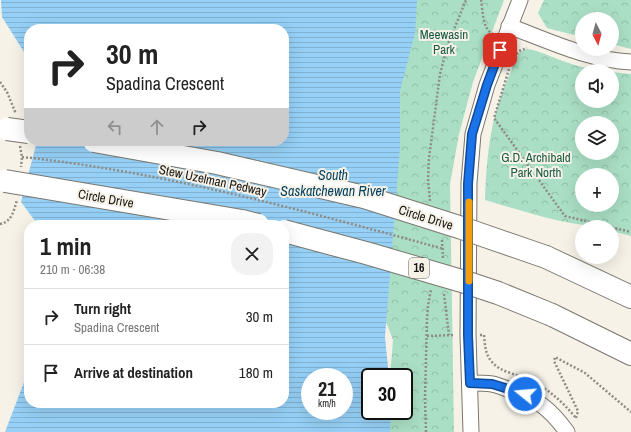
<!DOCTYPE html>
<meta charset="utf-8">
<style>
body{margin:0;font-family:"Archivo Narrow",sans-serif;background:#f2f2f2;color:#222;height:100vh;display:flex;flex-direction:column;font-size:15px;white-space:nowrap}
*{box-sizing:border-box;margin:0}
p{font-size:13px;color:#767676}
.icon{flex:none;width:22px;height:22px;fill:none;stroke:currentColor;stroke-width:2;stroke-linecap:round;stroke-linejoin:round}
.map{position:relative;flex:1;overflow:hidden}
.drawer{position:absolute;left:24px;top:220px;width:265px;height:188px;display:flex;flex-direction:column;background:#fff;border-radius:16px;box-shadow:0 4px 16px #0002}
.drawer>*{flex:none}
.hud{position:absolute;left:24px;top:24px;width:265px;height:122px;border-radius:16px;box-shadow:0 4px 16px #0002;background:#fff;color:#222;overflow:hidden}
.needle{width:26px;rotate:174deg}
.fabs{position:absolute;left:575px;top:12px;display:grid;gap:8px}
.fabs a{display:grid;place-items:center;width:44px;height:44px;border-radius:50%;background:#fff;box-shadow:0 4px 16px #0002;font-size:20px}
.speed{position:absolute;left:301px;top:368px;display:flex;gap:8px;font-size:20px;font-weight:700;text-align:center}
.speed>*{display:grid;place-content:center;width:52px;height:52px;border-radius:50%;background:#fff;box-shadow:0 4px 16px #0002;line-height:1}
.speed small{font-size:10px;font-weight:400}
.speed .limit{border:2px solid #111;border-radius:6px;background:#fff;color:#111}
.pin{position:absolute;display:grid;place-items:center;width:34px;height:34px;color:#fff;margin:-17px;border-radius:8px;box-shadow:0 2px 6px #0006}
.me{position:absolute;width:44px;margin:-22px;rotate:287deg;stroke-linejoin:round;filter:drop-shadow(0 0 3px #0008)}
.turn{display:flex;align-items:center;gap:14px;height:84px;padding:0 16px;font-size:18px}
.turn .icon{width:52px;height:52px;stroke-width:2.5}
.turn b{display:block;font-size:28px;line-height:34px}
.lanes{display:flex;align-items:center;height:38px;padding:0 16px;background:#0003;justify-content:center;gap:20px;direction:ltr}
.lanes .off{opacity:.35}
.round{display:grid;place-items:center;flex:none;width:42px;height:42px;border-radius:16px;background:#f2f2f2}
.summary{display:flex;align-items:center;justify-content:space-between;height:68px;padding:0 16px}
h1{font-size:24px;font-weight:800;line-height:30px}
ul{padding:0;list-style:none}
li{display:flex;align-items:center;gap:12px;height:56px;padding:0 16px;border-top:1px solid #e0e0e0}
li div{flex:1}
li b{display:block;font-size:15px}
li em{font-style:normal}
.map>svg:first-child{display:block}
</style>
<div class="map">
<svg width="631" height="432" viewBox="0 0 631 432">
<defs>
<pattern id="park-crowns" width="20" height="18" patternUnits="userSpaceOnUse"><rect width="20" height="18" fill="#aadfc5"/><path d="M2 6a3 3 0 1 1 6 0M12 15a3 3 0 1 1 6 0" fill="none" stroke="#92bfa8"/></pattern>
<pattern id="water-rules" width="6" height="5" patternUnits="userSpaceOnUse"><rect width="6" height="5" fill="#96d0f6"/><path d="M0 2.5h6" fill="none" stroke="#81b2d2"/></pattern>
</defs>
<rect width="100%" height="100%" fill="#f6f2e8"/>
<g fill="url(#park-crowns)" fill-rule="evenodd">
<polygon points="414,0 504,0 473,82 459,134 450,184 454,432 386,432 387,411 404,411 404,377 390,377 393,340 383,314 391,107"/>
<polygon points="544,0 631,0 631,49 612,44 612,19 582,19 582,37 547,28 538,13"/>
<path d="M527,49C541,51 553,58 566,62C579,67 592,69 605,71H582V101H612V72L631,74V236L612,231V227C568,227 527,212 485,200C486,167 489,128 501,96C505,83 512,70 517,56L521,51ZM582,123H612V153H582ZM582,175H612V205H582Z"/>
</g>
<path fill="url(#water-rules)" fill-rule="evenodd" d="M1,0H417L415,33L400,91V148L385,337L389,377H370V411H391L390,432H5L29,369V403H284V225H38L21,202L37,141H284V29H29V60L2,17ZM310,377H344V411H310Z"/>
<g fill="none" stroke-linecap="round" stroke-linejoin="round">
<defs>
<g id="minor">
<path d="M509,26C549,41 588,60 631,62"/>
<path d="M470,383C477,383 485,383 492,384C498,385 504,388 510,390C537,398 551,410 567,432"/>
<polyline points="471,432 468,335 469,183 473,134 487,85 520,0"/>
</g>
<g id="highway">
<polyline points="546,257 631,297"/>
<polyline points="552,315 631,354"/>
</g>
</defs>
<use href="#minor" stroke="#7b776e" stroke-width="17"/>
<use href="#highway" stroke="#7b776e" stroke-width="24"/>
<g stroke="#8f8c85" stroke-width="2.5" stroke-dasharray="2 2" stroke-linecap="butt">
<path d="M481,0C483,10 482,29 493,34"/>
<polyline points="514,57 519,51 527,48"/>
<polyline points="509,69 494,118 562,212 565,216 631,232"/>
<polyline points="0,82 7,92 16,114"/>
<polyline points="20,146 22,157 21,167"/>
<path d="M22,157C165,172 305,211 444,249"/>
<polyline points="430,201 428,179 429,158 440,74 448,44 466,0"/>
<path d="M0,224C12,222 14,210 17,200"/>
<polyline points="442,240 443,259"/>
<polyline points="444,294 449,335"/>
<path d="M480,335H484C485,345 485,354 492,362C500,372 516,374 528,379C547,388 562,401 576,418"/>
<polyline points="427,336 455,335"/>
<polyline points="576,418 578,411 554,361 555,357 585,373 631,412"/>
<polyline points="426,432 425,398 427,319 428,306 431,289"/>
</g>
<use href="#minor" stroke="#fff" stroke-width="15"/>
<use href="#highway" stroke="#fff" stroke-width="22"/>
<defs>
<g id="highway-bridge">
<polyline points="7,129 29,132"/>
<polyline points="94,141 217,163 364,197 462,228 546,257"/>
<polyline points="5,181 242,221 258,225"/>
<polyline points="284,231 366,253 465,282 498,293 552,315"/>
</g>
</defs>
<use href="#highway-bridge" stroke="#7b776e" stroke-width="24" stroke-linecap="butt"/>
<use href="#highway-bridge" stroke="#fff" stroke-width="22"/>
</g>
<g fill="none" stroke-linecap="round" stroke-linejoin="round">
<defs>
<polyline id="route" points="500,50 487,85 472,134 468,184 468,335 470,383 492,384 525,394"/>
</defs>
<use href="#route" stroke="#114b97" stroke-width="10"/>
<use href="#route" stroke="#1a73e8" stroke-width="7"/>
<polyline stroke="#f59e0b" stroke-width="7" points="469,202 469,281"/>
</g>
<g text-anchor="middle" stroke-width="4" stroke-linejoin="round" paint-order="stroke">
<rect fill="#f6f2e8" stroke="#5b5853" stroke-width="1" x="409" y="258" width="20" height="20" rx="3"/>
<g font-size="12" font-weight="bold" fill="#181613">
<text x="419" y="272">16</text>
</g>
<g font-size="13" fill="#1a5b42" stroke="#f6f2e8">
<text x="444" y="39">Meewasin<tspan x="444" dy="15">Park</tspan></text>
<text x="536" y="162">G.D. Archibald<tspan x="536" dy="15">Park North</tspan></text>
</g>
<g font-size="13" fill="#181613" stroke="#f6f2e8">
<text transform="translate(213 180) rotate(12)" y="5">Stew Uzelman Pedway</text>
<text transform="translate(106 198) rotate(10)" y="5">Circle Drive</text>
<text transform="translate(426 217) rotate(17)" y="5">Circle Drive</text>
</g>
<g font-size="14" font-style="italic" fill="#003f5d" stroke="#f6f2e8">
<text x="333" y="180">South<tspan x="333" dy="16">Saskatchewan River</tspan></text>
</g>
</g>
</svg>
<div class="fabs">
<a><svg class="needle" viewBox="-14 -14 28 28"><path d="M0-13l5 13h-10z" fill="#e53935"/><path d="M0 13l5-13h-10z" fill="#767676"/></svg></a>
<a><svg class="icon" aria-label="sound" viewBox="0 0 24 24"><path d="M4 9h4l5-4v14l-5-4H4zM17 9q2 3 0 6"/></svg></a>
<a><svg class="icon" aria-label="layers" viewBox="0 0 24 24"><path d="M12 4l9 5-9 5-9-5zM3 14l9 5 9-5"/></svg></a>
<a>+</a>
<a>−</a>
</div>
<div class="speed"><div>21<small>km/h</small></div><div class="limit">30</div></div>
<div class="pin" style="left:500px;top:50px;background:#d93025"><svg class="icon" aria-label="arrive" viewBox="0 0 24 24"><path d="M6 21V4h12l-3 4 3 4H6"/></svg></div>
<svg class="me" style="left:525px;top:394px" viewBox="-20 -20 40 40"><circle r="17" fill="#1a73e8" stroke="#fff" stroke-width="3"/><path d="M0-11L8 9 0 5-8 9z" fill="#fff"/></svg>
<div class="hud">
<div class="turn"><svg class="icon" aria-label="right" viewBox="0 0 24 24"><path d="M7 20v-9h11M14 6l5 5-5 5"/></svg><div><b>30 m</b>Spadina Crescent</div></div>
<div class="lanes"><svg class="icon off" aria-label="left" viewBox="0 0 24 24"><path d="M17 20v-9H6M10 6l-5 5 5 5"/></svg><svg class="icon off" aria-label="ahead" viewBox="0 0 24 24"><path d="M12 20V5M6 11l6-6 6 6"/></svg><svg class="icon" aria-label="right" viewBox="0 0 24 24"><path d="M7 20v-9h11M14 6l5 5-5 5"/></svg></div>
</div>
<section class="drawer">
<div class="summary"><div><h1>1 min</h1><p>210 m · 06:38</p></div><a class="round"><svg class="icon" aria-label="close" viewBox="0 0 24 24"><path d="M6 6l12 12M18 6L6 18"/></svg></a></div>
<ul>
<li><svg class="icon" aria-label="right" viewBox="0 0 24 24"><path d="M7 20v-9h11M14 6l5 5-5 5"/></svg><div><b>Turn right</b><p>Spadina Crescent</p></div><em>30 m</em></li>
<li><svg class="icon" aria-label="arrive" viewBox="0 0 24 24"><path d="M6 21V4h12l-3 4 3 4H6"/></svg><div><b>Arrive at destination</b></div><em>180 m</em></li>
</ul>
</section>
</div>
